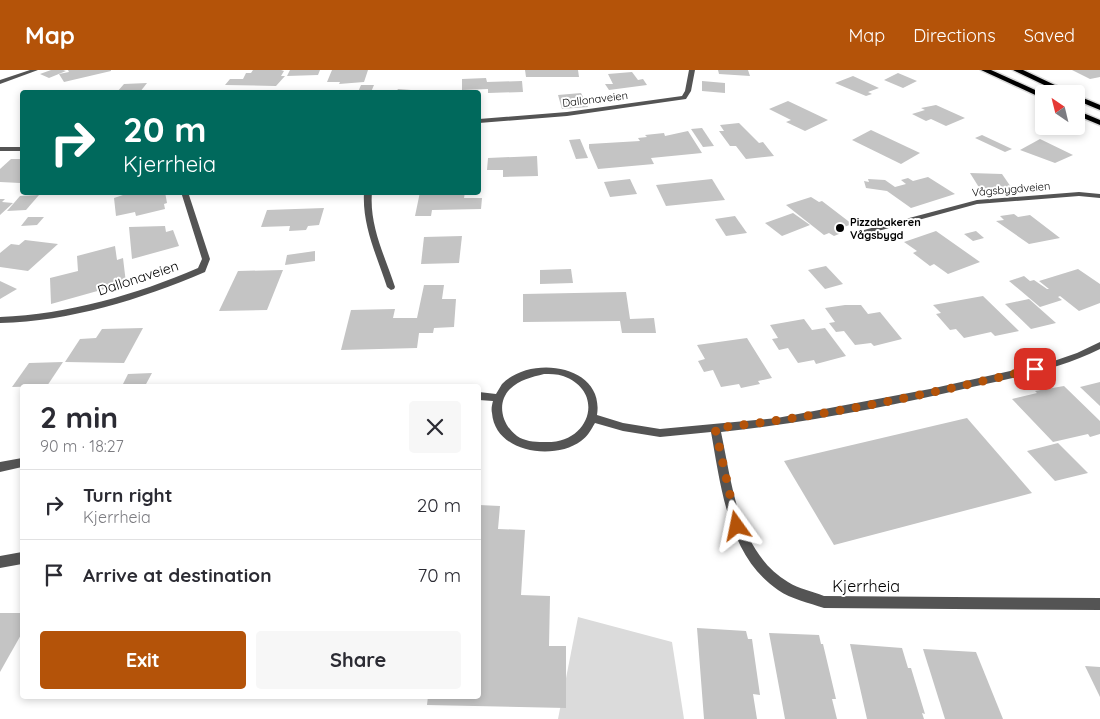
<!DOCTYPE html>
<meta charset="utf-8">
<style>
body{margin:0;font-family:Quicksand,sans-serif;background:#f7f7f7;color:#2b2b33;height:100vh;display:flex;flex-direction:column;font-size:19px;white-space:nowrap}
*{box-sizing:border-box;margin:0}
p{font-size:16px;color:#7c7c81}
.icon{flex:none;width:28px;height:28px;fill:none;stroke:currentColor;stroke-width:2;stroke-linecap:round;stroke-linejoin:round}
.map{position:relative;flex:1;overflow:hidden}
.side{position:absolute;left:20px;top:314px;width:461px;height:315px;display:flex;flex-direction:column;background:#fff;border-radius:5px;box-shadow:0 2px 8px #0003}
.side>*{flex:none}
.hud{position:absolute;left:20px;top:20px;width:461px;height:105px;border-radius:5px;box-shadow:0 2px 8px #0003;background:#00695c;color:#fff;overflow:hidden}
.needle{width:32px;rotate:325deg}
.fabs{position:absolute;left:1035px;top:15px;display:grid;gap:10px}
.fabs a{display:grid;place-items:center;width:50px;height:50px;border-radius:5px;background:#fff;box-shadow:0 2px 8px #0003;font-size:25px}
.pin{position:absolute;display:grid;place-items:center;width:42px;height:42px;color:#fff;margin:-21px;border-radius:10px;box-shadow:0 2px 8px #0006}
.me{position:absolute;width:55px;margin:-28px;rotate:348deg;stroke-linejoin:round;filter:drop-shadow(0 0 4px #0008)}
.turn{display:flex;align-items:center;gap:18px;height:105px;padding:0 20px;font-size:22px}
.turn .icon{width:65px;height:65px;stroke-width:2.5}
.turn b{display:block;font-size:35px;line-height:42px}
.round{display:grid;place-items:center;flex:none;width:52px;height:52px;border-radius:5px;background:#f7f7f7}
.overview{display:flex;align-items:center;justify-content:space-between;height:85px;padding:0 20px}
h1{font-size:30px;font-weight:700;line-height:38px}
.button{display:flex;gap:10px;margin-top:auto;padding:10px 20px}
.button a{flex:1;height:58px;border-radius:5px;background:#b45309;color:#fff;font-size:20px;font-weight:700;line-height:58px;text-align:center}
.button a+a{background:#f7f7f7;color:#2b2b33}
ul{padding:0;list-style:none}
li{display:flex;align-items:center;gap:15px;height:70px;padding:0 20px;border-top:1px solid #e1e1e2}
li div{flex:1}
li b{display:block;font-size:19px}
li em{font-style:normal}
header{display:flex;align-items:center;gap:30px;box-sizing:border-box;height:70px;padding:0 25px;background:#b45309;color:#fff}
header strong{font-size:24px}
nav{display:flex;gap:28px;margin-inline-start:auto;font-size:18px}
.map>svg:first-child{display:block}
</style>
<header>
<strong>Map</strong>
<nav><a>Map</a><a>Directions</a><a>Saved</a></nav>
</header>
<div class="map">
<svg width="1100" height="649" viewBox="0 0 1100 649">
<rect width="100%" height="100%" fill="#fff"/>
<polygon fill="#dbdbdb" points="578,547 672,572 684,649 558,649"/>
<g fill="#c4c4c4">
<polygon points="51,0 63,0 66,1 49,8 40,4"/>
<polygon points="68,0 111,0 111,1 64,12 59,4 69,2"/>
<polygon points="253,0 281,0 284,1 281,6 285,6 276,16 225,15 230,9 243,9 246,3 251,3"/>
<polygon points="290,0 320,0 318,5 287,6"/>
<polygon points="332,0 368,0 364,12 339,14 340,12 327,12"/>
<polygon points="525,0 578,0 579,7 526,7"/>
<polygon points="718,0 748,0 750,6 719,4"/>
<polygon points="1072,0 1100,0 1100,7 1090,9"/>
<polygon points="632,2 638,10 643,9 647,15 609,20 605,14 613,14 608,4"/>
<polygon points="898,3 917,11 903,18 884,10"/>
<polygon points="853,6 879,18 868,22 872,24 866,26 835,13"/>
<polygon points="486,8 487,12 522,11 523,22 488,23 488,19 462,20 462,9"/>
<polygon points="702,11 725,13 725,23 702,21"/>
<polygon points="147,13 140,22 117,22 124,14"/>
<polygon points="361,15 374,15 371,22 358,22"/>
<polygon points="398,19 424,21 424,22 396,22"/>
<polygon points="581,23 588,37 562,39 558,25"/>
<polygon points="788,31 807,40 828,50 805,61 786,52 791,50 769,39"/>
<polygon points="936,35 965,48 946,56 931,49 926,51 912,44 925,40 921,38"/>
<polygon points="739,53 759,73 763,72 774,86 746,89 736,76 730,76 719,61 724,61 720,55"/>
<polygon points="702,58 714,76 703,77 691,59"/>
<polygon points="871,60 920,83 901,94 852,70"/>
<polygon points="688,61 702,83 651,88 654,94 598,99 589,78 589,74 640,71 638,68 647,67 645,65 664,63 665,66"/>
<polygon points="982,65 1012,79 1005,82 975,68"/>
<polygon points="580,69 588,88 576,89 569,70"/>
<polygon points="1040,69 1073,85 1055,93 1020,80"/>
<polygon points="537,86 538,106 503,107 503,100 487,100 488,88"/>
<polygon points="11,89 22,89 22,110 20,113 0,112 0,99"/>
<polygon points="970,103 1002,104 1013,120 980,119"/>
<polygon points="928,107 955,124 911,138 887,121 866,118 864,111 869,112 868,109 885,110 895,117 906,114 901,110 908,108 913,111"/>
<polygon points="630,109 637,124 610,127 604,112"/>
<polygon points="712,109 725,130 666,136 656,115"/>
<polygon points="132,122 165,122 167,133 164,134 165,139 136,146 135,142 116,146 114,128"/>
<polygon points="420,122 465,122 464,128 482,128 481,139 432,140 431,146 415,146"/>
<polygon points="39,125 26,140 7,141 20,126"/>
<polygon points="811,127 819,132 822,131 852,154 839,159 844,162 834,166 829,163 824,165 786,135"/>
<polygon points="0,129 5,129 2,132 13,133 0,145"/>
<polygon points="324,138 319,155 308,156 306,160 289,161 290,156 261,157 267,140"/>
<polygon points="793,143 810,155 782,166 765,153"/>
<polygon points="1014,144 1018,147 1030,145 1060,168 1029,174 996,151 1004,150 1000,146"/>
<polygon points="735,146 747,163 726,166 715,149"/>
<polygon points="28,147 44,147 37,155 21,156"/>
<polygon points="165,156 166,162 173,160 179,176 132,189 129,157"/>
<polygon points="936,161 980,192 948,204 934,194 930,196 913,183 917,181 904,172"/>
<polygon points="976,161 984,168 973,171 964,164"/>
<polygon points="462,166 459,193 421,194 424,167"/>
<polygon points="25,170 58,174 28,201 0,197 0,183 11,174 19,175"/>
<polygon points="115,176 117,190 123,188 126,213 51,234 50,208 78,201 77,186"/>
<polygon points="315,181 315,191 285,195 287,185"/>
<polygon points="826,196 843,214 825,219 808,200"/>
<polygon points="571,199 573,213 540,214 540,200"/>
<polygon points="1078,199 1100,214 1100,233 1079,241 1060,226 1058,227 1062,230 1040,237 1009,211 1024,206 1030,211 1034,210 1047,219 1049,219 1039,211"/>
<polygon points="283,200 267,240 219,241 238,201"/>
<polygon points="0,211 17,219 0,229"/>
<polygon points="424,215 444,215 442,229 456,229 454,257 434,258 433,263 419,263 417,278 341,280 351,240 395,239 393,248 417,248"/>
<polygon points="626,222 630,249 654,248 656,263 622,263 620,251 523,252 523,224"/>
<polygon points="983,226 1019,261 995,266 991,262 964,268 956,259 950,260 936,244 941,243 933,235"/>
<polygon points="1029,229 1056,253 1031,259 1005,234"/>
<polygon points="845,235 861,235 868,244 880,242 902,269 874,276 871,273 855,275 844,261 836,262 829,253 835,252 825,238"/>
<polygon points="804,249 812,260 825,258 846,286 816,294 814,290 798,293 788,278 779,280 772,269 778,268 770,255"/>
<polygon points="143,258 124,293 65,292 80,269 96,268 102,259"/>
<polygon points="747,268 772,308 758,311 760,314 741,318 739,314 721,317 713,300 704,302 698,291 705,289 697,275"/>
<polygon points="63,292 47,316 12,317 29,293"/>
<polygon points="152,303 145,316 122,316 128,304"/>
<polygon points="1100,312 1100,336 1080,317"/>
<polygon points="1064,316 1100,351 1100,364 1090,367 1088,364 1053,372 1012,329 1037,323 1035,321"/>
<polygon points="967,348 1032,423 834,475 784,391"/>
<polygon points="1058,373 1088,403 1055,411 1027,381"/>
<polygon points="479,435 500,436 498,459 525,460 521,525 550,526 549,576 566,576 566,638 427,635 428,626 479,626"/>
<polygon points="0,543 22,543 22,563 0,602"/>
<polygon points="697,558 746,561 748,569 752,569 760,625 753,624 757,649 704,649"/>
<polygon points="769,563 819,565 821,574 823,574 836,629 832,629 837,649 785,649"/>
<polygon points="850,574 902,578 908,598 911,598 925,644 922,643 924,649 867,649"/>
<polygon points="923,579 976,582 1003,649 945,649"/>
<polygon points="1085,596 1100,597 1100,627"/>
</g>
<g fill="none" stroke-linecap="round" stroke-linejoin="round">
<defs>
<g id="primary">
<polygon points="981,0 991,0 1044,24 1044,29"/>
<polygon points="1013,0 1023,0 1074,24 1063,24"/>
<polygon points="1076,25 1100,35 1100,40 1076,30"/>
<polygon points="1076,40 1100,50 1100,55 1076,45"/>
</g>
</defs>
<use href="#primary" stroke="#dbdbdb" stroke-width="3"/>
<g fill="#545454" fill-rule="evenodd">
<path d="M181,122H188L210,189L205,202C139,230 71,251 0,253V247C69,244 135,225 198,198L202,189Z"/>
<path d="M364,122H372C369,156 385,186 395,217L394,219L391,220L387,217C377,186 362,156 364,122Z"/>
<polygon points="1079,122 1100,124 1100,128 1079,126 977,134 867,164 863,162 864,160 977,130"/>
<polygon points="22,482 22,494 0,498 0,486"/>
</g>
<g fill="#545454" fill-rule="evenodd">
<polygon points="30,0 38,0 0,14 0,10"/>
<polygon points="689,0 695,0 691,21 686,29 567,46 479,53 479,49 567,42 682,26 685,21"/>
<rect x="0" y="77" width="22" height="4"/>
<path d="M1100,272V279C1060,299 1016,307 972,317C890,336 806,353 721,362C732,413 738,482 788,512C799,519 812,521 824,526L1100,528V540L824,538C809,533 791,529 778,520C728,486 721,417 711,362L660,367L623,361L595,353C591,360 587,367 581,371C554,391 495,383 492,343C491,339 492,335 493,331L479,330V322L496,324C498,321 500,317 502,314C531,284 605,295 597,345L623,353L660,359L777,348L930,319L1051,292L1077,283ZM544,304C550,304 557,304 563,306C606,321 591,375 543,372C534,372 524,371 517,366C502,355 496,333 510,319C519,310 532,307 544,304Z"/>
<polygon points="22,388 22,397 0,402 0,392"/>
</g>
<use href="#primary" fill="#000" fill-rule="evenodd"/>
</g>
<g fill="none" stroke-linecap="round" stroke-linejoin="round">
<path stroke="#b45309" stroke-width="9" stroke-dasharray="0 16.2" d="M737,456L715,358C823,347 929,324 1035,299"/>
</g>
<circle fill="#000" stroke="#fff" stroke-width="2" cx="840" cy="158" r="5"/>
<g text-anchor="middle" stroke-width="4" stroke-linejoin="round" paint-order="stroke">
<g font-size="11" fill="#000" stroke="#fff">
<text transform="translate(595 29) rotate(-7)" y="4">Dallonaveien</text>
<text transform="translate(1011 119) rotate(-5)" y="4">Vågsbygdveien</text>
</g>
<g font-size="11" font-weight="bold" fill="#000" stroke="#fff" text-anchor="start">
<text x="850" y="156">Pizzabakeren<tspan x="850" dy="13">Vågsbygd</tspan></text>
</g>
<g font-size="14" fill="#000" stroke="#fff">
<text transform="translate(138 208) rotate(-18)" y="5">Dallonaveien</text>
</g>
<g font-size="16" fill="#000" stroke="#fff">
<text x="866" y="522">Kjerrheia</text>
</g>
</g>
</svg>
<div class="fabs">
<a><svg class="needle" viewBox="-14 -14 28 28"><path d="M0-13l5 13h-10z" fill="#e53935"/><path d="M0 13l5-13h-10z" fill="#7c7c81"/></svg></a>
</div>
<div class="pin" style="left:1035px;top:299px;background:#d93025"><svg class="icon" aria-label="arrive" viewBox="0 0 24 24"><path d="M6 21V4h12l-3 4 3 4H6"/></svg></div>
<svg class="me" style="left:737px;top:456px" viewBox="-20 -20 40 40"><path d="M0-17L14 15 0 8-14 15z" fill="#b45309" stroke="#fff" stroke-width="4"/></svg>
<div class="hud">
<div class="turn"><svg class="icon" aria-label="right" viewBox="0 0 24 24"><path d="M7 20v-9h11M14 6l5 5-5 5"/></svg><div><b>20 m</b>Kjerrheia</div></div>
</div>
<section class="side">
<div class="overview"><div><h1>2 min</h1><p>90 m · 18:27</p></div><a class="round"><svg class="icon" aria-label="close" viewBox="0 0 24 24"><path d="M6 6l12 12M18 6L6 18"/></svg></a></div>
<ul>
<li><svg class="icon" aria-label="right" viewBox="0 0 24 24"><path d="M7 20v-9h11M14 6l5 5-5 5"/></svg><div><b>Turn right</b><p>Kjerrheia</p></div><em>20 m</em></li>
<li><svg class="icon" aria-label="arrive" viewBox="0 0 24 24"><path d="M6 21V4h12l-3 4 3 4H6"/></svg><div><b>Arrive at destination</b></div><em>70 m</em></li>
</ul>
<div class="button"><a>Exit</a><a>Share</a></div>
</section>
</div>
